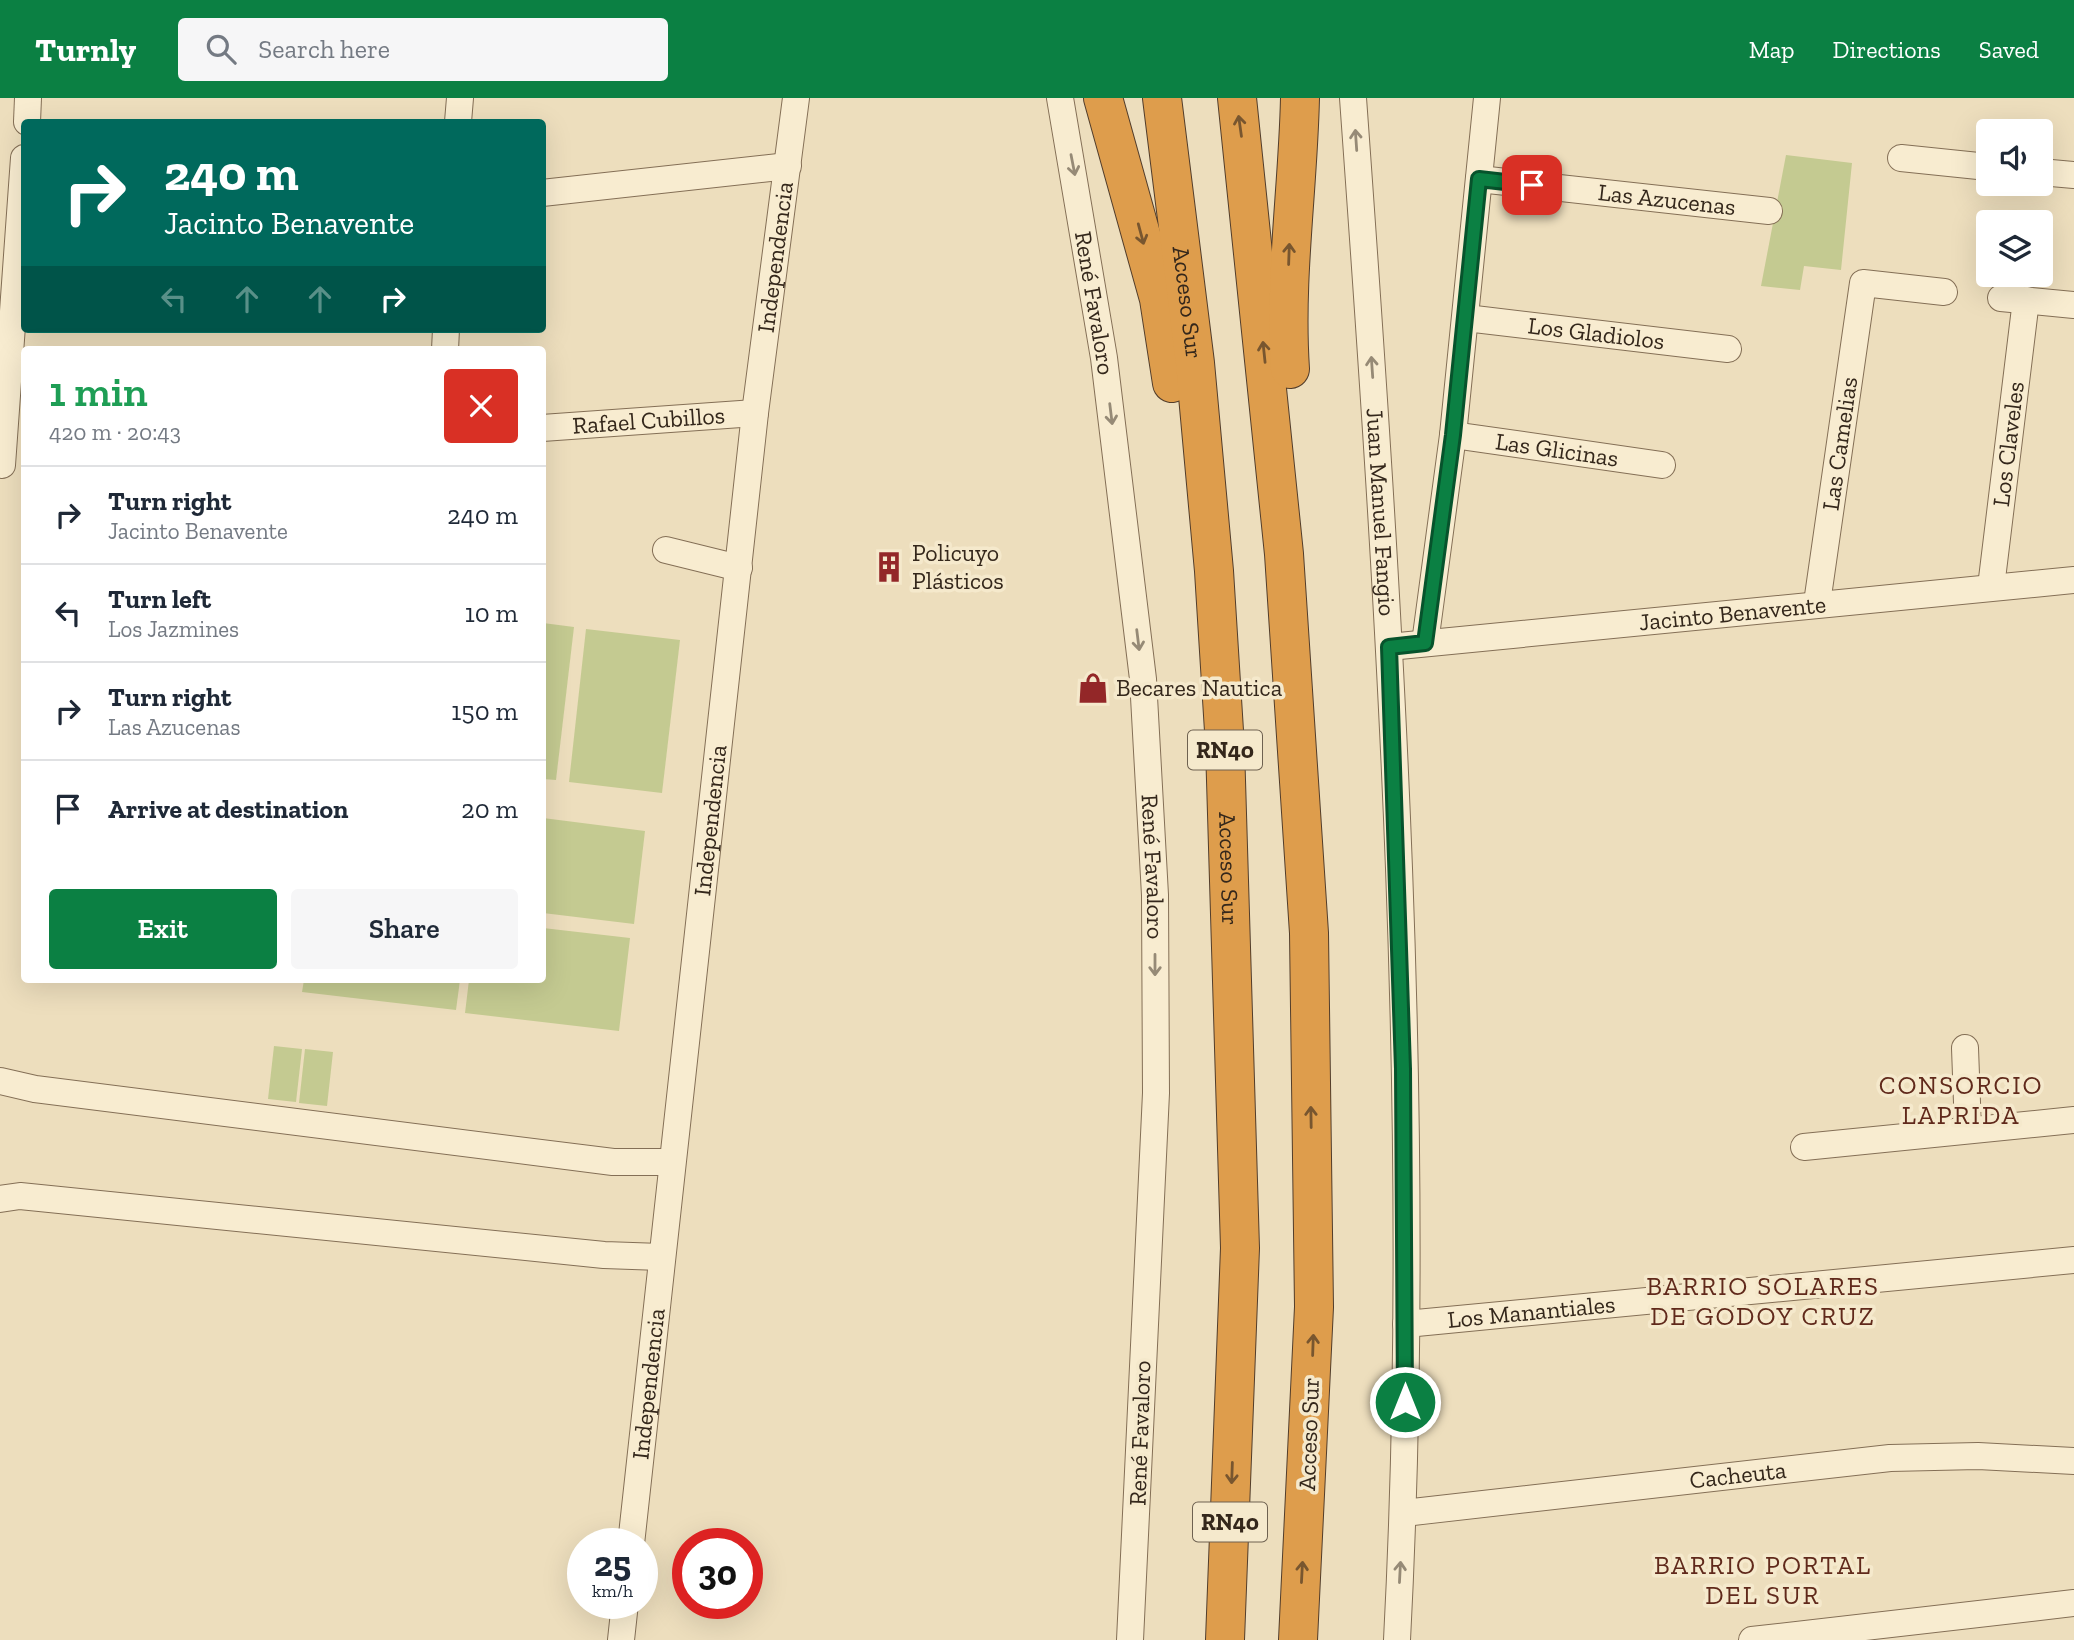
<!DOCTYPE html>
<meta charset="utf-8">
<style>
body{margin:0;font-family:"Zilla Slab",serif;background:#f6f6f7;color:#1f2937;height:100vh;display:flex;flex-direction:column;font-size:26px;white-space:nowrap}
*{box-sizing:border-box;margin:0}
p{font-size:23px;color:#747a83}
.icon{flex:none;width:38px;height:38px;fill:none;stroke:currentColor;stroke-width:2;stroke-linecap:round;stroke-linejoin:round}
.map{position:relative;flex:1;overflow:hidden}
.side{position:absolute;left:21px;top:248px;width:525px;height:637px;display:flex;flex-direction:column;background:#fff;border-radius:7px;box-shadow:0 7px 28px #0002}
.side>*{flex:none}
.hud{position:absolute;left:21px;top:21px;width:525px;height:214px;border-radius:7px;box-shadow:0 7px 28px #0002;background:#00695c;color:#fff;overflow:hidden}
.buttons{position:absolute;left:1976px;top:21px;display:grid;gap:14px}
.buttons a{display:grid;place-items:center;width:77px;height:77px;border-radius:7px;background:#fff;box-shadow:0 7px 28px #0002;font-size:35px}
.speed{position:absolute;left:567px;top:1430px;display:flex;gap:14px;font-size:35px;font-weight:700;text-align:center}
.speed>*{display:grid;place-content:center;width:91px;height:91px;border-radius:50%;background:#fff;box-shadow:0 7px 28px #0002;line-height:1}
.speed small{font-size:18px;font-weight:400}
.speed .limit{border:10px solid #d22;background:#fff;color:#111}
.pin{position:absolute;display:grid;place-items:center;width:60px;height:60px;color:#fff;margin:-30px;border-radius:14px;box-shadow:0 4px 10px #0006}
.me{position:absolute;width:77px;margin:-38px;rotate:0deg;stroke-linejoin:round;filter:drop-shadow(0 0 5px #0008)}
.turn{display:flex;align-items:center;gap:24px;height:147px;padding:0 28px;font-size:32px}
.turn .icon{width:91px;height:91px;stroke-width:2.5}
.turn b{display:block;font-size:49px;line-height:60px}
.lanes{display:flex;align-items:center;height:66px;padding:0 28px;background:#0003;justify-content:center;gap:35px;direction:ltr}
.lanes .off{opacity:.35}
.round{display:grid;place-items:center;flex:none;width:74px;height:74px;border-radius:7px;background:#f6f6f7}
.headline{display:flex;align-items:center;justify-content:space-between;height:119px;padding:0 28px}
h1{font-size:42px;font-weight:600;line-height:52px;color:#1e9e55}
.action{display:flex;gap:14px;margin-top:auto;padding:14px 28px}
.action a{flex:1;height:80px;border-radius:7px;background:#0b8043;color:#fff;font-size:28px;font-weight:600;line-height:80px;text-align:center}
.action a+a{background:#f6f6f7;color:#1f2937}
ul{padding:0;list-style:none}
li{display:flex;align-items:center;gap:21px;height:98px;padding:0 28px;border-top:2px solid #e0e1e3}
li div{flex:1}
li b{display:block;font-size:26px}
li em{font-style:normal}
header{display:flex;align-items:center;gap:42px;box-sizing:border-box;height:98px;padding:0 35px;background:#0b8043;color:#fff}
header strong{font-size:33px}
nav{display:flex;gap:38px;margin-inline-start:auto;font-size:24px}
.search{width:490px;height:63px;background:#f6f6f7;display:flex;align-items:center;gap:18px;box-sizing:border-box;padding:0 24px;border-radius:7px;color:#747a83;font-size:26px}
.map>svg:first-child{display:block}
</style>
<header>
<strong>Turnly</strong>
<div class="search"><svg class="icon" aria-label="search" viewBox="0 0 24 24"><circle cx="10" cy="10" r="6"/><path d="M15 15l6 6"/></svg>Search here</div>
<nav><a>Map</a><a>Directions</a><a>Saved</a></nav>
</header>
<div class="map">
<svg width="2074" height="1542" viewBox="0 0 2074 1542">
<rect width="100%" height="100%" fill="#eddebd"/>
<g fill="#c4ca91">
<polygon points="1786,57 1852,65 1841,172 1804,168 1800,192 1761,188"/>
<polygon points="543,525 574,529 556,682 543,681"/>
<polygon points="586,531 680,542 662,695 569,684"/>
<polygon points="543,720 645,733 634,826 543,815"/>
<polygon points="543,830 630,840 619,933 465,915 469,882 542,882"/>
<polygon points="304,882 460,882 456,912 302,894"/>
<polygon points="274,948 302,951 296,1004 268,1001"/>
<polygon points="305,951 333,954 327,1008 299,1005"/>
</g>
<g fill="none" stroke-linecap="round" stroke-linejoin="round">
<defs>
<g id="minor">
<path id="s1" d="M1060,0L1104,260L1143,581L1155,797L1156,995L1130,1542"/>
<path id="s2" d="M1353,0C1390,512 1424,1028 1397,1542"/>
<polyline points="27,24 28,0"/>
<polyline points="458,24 460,0"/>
<polyline points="1901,60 1988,69"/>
<polyline points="2040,74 2074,77"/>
<path id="s3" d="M1479,81L1769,113"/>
<polyline points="542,95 788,68"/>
<polyline points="2001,200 2074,207"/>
<path id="s4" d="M1466,220L1728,251"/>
<polyline points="445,252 446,231"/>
<path id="s5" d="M542,330L755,315"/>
<path id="s6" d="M1453,337L1662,367"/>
<polyline points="2,367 24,60"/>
<polyline points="666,452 739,470"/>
<path id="s7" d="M1991,489L2026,202"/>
<path id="s8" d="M1817,505L1863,185L1944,194"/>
<polyline points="1425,545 1453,337 1487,0"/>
<path id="s9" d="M1389,549L2074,482"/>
<polyline points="1965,950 1968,1032"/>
<polyline points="0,983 35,991 613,1064 672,1064"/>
<polyline points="1804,1049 2074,1022"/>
<polyline points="0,1101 20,1098 604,1157 661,1159"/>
<path id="s10" d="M1406,1226L2074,1162"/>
<path id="s11" d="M1404,1415L1890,1360L1978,1358L2074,1363"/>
<path id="s12" d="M631,1446L755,315L796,0"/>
<polyline points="621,1542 625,1505"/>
<polyline points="1752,1542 2074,1505"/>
</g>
<g id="highway">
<polyline points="1103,0 1159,201 1172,285"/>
<path id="s13" d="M1162,0L1195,265L1214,473L1225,649L1240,1150L1225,1542"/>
<polyline points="1237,0 1284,456 1309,835 1314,1209 1298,1542"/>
<path d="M1290,271C1284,180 1298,91 1300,0"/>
</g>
</defs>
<use href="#minor" stroke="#846f56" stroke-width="28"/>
<use href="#highway" stroke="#523d2b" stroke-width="40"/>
<use href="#minor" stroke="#f8ecd0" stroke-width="26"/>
<use href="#highway" stroke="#de9d4c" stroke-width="38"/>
</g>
<defs><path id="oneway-shaft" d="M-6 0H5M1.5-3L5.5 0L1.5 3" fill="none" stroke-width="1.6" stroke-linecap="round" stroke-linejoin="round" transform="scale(1.75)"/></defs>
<g stroke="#78562f">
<use href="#oneway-shaft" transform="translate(1240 28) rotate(-98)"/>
<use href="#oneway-shaft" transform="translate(1141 136) rotate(75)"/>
<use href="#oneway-shaft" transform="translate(1289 156) rotate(-88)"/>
<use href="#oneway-shaft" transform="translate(1264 254) rotate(-96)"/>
<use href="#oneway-shaft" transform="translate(1311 1019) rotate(-91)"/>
<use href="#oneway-shaft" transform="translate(1313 1247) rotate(-88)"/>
<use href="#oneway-shaft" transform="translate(1232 1375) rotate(92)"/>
<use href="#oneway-shaft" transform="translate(1302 1474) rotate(-87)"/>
</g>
<g stroke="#968a76">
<use href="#oneway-shaft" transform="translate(1356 42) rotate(-94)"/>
<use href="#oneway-shaft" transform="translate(1073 67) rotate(79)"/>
<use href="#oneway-shaft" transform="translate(1372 269) rotate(-94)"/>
<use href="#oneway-shaft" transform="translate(1111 316) rotate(83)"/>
<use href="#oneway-shaft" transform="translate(1138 542) rotate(83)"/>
<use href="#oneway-shaft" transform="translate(1155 867) rotate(90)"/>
<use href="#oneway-shaft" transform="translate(1400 1474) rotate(-87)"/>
</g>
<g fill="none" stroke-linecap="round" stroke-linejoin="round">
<defs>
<polyline id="route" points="1405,1304 1403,971 1389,549 1425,545 1453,337 1479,81 1532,87"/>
</defs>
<use href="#route" stroke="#07532c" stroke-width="18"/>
<use href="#route" stroke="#0b8043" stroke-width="12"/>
</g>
<defs>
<symbol id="building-bare" viewBox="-9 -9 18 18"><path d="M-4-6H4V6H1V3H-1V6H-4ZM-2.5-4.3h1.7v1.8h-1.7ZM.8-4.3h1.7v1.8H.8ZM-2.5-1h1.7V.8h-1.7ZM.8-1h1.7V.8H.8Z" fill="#932728" stroke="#f5e9cc" stroke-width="2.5" paint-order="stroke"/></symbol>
<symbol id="shop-bare" viewBox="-9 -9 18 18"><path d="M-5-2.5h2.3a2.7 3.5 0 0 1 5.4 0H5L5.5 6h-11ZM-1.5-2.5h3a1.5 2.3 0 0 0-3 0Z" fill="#932728" stroke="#f5e9cc" stroke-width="2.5" paint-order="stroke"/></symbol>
</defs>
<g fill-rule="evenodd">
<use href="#building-bare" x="867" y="447" width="44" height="44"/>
<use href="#shop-bare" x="1071" y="568" width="44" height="44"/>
</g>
<g text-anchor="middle" stroke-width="7" stroke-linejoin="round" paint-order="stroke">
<g fill="#f5e9cc" stroke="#6e6150" stroke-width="2">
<rect x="1188" y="632.5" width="74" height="39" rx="5"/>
<rect x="1193" y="1404.5" width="74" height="39" rx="5"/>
</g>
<g font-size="23" font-weight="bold" fill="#34271b">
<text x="1225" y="660">RN40</text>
<text x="1230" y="1432">RN40</text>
</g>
<g font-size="24" fill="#34271b" stroke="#f5e9cc">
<text dy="8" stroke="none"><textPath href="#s3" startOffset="189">Las Azucenas</textPath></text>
<text dy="8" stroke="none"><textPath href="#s12" startOffset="1295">Independencia</textPath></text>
<text dy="8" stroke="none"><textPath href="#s13" startOffset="206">Acceso Sur</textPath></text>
<text dy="8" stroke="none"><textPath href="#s1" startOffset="208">René Favaloro</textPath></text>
<text dy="8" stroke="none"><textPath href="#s4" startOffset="131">Los Gladiolos</textPath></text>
<text dy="8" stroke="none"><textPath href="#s5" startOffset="107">Rafael Cubillos</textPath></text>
<text dy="8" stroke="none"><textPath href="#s8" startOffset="161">Las Camelias</textPath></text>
<text dy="8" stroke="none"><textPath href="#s7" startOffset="144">Los Claveles</textPath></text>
<text dy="8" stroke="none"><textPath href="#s6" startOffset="105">Las Glicinas</textPath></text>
<text dy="8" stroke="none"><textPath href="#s2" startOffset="415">Juan Manuel Fangio</textPath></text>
<text dy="8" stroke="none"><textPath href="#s9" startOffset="345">Jacinto Benavente</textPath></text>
<text dy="8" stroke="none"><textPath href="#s12" startOffset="728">Independencia</textPath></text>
<text dy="8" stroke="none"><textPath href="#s1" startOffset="775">René Favaloro</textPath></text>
<text dy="8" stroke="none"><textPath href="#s13" startOffset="774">Acceso Sur</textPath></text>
<text dy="8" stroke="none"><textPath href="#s10" startOffset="126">Los Manantiales</textPath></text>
<text dy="8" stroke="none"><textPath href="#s12" startOffset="161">Independencia</textPath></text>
<text transform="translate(1140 1335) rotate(-88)" y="8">René Favaloro</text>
<text transform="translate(1309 1336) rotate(-88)" y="8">Acceso Sur</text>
<text dy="8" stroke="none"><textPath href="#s11" startOffset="336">Cacheuta</textPath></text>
</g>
<g font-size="24" fill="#34271b" stroke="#f5e9cc" text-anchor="start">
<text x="912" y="463">Policuyo<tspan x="912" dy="28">Plásticos</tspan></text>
<text x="1116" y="598">Becares Nautica</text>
</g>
<g font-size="26" letter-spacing="2" fill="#60291b" stroke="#f5e9cc">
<text x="1961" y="996">CONSORCIO<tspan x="1961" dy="30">LAPRIDA</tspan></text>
<text x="1763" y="1197">BARRIO SOLARES<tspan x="1763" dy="30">DE GODOY CRUZ</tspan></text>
<text x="1763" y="1476">BARRIO PORTAL<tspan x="1763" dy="30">DEL SUR</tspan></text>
</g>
</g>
</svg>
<div class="buttons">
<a><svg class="icon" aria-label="sound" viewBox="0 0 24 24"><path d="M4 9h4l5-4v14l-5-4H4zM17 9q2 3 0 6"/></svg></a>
<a><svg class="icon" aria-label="layers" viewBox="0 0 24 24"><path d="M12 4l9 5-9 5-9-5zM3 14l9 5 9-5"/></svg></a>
</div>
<div class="speed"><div>25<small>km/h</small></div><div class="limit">30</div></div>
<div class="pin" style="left:1532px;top:87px;background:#d93025"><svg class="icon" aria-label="arrive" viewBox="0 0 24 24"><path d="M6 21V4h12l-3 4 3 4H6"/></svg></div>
<svg class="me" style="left:1405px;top:1304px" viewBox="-20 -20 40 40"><circle r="17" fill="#0b8043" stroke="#fff" stroke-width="3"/><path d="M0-11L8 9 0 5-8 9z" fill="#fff"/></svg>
<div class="hud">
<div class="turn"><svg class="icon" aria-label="right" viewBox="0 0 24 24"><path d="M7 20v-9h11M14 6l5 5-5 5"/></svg><div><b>240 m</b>Jacinto Benavente</div></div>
<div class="lanes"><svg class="icon off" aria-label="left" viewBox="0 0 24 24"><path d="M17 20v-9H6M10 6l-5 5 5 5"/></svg><svg class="icon off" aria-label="ahead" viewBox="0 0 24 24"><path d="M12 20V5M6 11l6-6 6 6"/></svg><svg class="icon off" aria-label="ahead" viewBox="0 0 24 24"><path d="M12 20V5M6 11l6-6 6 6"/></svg><svg class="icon" aria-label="right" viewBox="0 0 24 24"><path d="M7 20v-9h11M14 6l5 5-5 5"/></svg></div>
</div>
<section class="side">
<div class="headline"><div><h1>1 min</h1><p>420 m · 20:43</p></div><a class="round" style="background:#d93025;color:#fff"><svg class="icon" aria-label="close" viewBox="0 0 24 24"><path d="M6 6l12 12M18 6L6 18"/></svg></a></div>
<ul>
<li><svg class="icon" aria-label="right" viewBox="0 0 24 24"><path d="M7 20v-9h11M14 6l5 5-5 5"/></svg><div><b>Turn right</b><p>Jacinto Benavente</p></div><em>240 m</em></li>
<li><svg class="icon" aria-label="left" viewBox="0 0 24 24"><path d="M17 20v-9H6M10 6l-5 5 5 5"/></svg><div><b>Turn left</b><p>Los Jazmines</p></div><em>10 m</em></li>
<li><svg class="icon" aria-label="right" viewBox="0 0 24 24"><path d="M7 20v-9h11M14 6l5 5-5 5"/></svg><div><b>Turn right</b><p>Las Azucenas</p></div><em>150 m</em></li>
<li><svg class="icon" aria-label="arrive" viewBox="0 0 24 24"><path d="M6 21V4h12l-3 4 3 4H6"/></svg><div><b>Arrive at destination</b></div><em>20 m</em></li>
</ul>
<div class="action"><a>Exit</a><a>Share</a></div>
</section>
</div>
